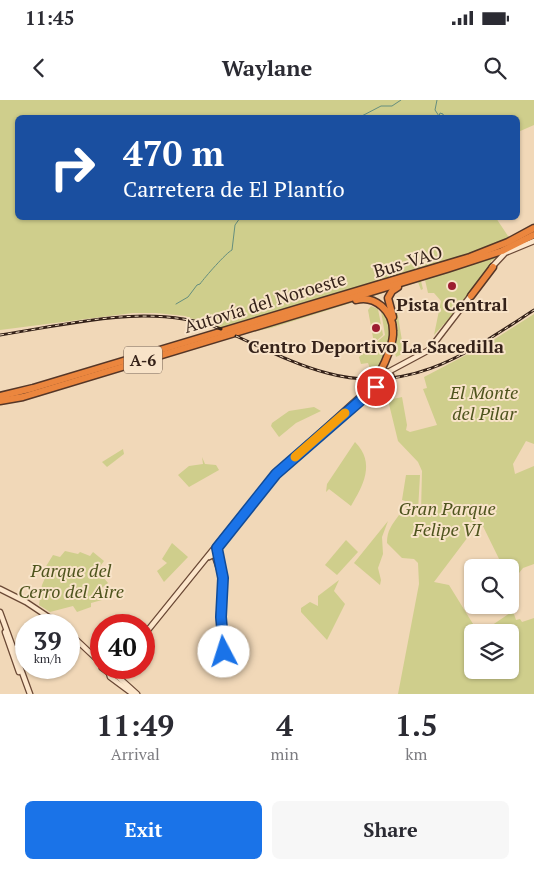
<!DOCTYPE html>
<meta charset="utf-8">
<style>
body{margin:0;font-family:"PT Serif",serif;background:#f7f7f7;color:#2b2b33;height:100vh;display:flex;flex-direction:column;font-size:19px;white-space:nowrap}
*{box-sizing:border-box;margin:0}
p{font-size:16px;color:#7c7c81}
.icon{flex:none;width:28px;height:28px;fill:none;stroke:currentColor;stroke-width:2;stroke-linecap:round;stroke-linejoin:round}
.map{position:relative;height:594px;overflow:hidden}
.sheet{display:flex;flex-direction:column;background:#fff;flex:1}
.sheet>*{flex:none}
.hud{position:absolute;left:15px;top:15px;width:505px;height:105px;border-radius:8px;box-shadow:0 1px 4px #0004;background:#1a4fa0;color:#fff;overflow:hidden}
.controls{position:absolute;left:464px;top:459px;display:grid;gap:10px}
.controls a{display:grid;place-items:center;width:55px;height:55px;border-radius:8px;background:#fff;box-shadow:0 1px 4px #0004;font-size:25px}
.speed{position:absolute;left:15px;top:514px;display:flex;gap:10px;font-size:25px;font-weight:700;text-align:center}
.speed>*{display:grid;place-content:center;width:65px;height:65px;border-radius:50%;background:#fff;box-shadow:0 1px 4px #0004;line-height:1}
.speed small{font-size:12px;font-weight:400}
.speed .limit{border:8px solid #d22;background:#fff;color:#111}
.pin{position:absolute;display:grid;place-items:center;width:42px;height:42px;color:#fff;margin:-21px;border:2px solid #fff;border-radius:50%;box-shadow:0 1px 5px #0007}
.me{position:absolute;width:55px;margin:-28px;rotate:355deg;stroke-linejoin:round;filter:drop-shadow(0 0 4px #0008)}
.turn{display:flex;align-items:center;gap:18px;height:105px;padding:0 25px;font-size:22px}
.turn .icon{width:65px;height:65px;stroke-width:2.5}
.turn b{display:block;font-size:35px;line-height:42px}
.eta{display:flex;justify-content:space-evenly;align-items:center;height:85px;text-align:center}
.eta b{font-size:30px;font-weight:600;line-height:35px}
.cta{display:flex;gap:10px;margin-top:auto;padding:10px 25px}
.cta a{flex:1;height:58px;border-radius:8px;background:#1a73e8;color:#fff;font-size:20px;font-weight:600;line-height:58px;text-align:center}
.cta a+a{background:#f7f7f7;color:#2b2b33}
.status{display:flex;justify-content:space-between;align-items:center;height:35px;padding:0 25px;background:#fff;direction:ltr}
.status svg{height:14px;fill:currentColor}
header{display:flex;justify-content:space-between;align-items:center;height:65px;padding:0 25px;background:#fff;font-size:22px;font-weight:600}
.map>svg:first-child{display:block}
</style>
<div class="status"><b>11:45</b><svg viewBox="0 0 49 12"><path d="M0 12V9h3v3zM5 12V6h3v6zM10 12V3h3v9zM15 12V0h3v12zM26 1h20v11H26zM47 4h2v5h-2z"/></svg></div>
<header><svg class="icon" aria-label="back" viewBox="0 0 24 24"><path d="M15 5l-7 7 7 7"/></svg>Waylane<svg class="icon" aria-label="search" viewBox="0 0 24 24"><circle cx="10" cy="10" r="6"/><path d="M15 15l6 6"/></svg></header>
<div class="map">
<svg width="534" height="594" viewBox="0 0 534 594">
<rect width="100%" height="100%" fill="#f1d8b8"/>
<g fill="#cfce8c">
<polygon points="0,0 534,0 534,25 518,32 518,18 18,18 18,118 496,118 512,142 512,152 491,161 491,166 447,226 444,224 434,235 441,201 434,193 428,193 425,180 421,181 423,189 421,190 418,182 271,228 238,235 185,216 156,213 133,213 0,230"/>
<polygon points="390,205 394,210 397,210 404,253 396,257 395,253 390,254 398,227"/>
<polygon points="371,206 378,209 383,235 374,243 368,210"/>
<path d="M378,206C384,212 391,221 392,231C392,240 382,266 376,273L371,271L368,263L361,264L359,257L385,235L381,211Z"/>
<path d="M534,214V344L526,341L513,364L515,374L534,366V464L523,468L511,483L510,468L503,467L477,414L475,415L474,429L434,482L449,485L478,532H472V570H510V532H482L513,511L516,520L520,519L522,522L534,518V594H398L419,484L418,463L414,459L402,458L387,443C387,430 392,425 399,415H417L421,412L422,371L418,362L398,341L388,300L402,297L407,325L406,330L410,332L437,325L423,289L427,288L424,277L487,244Z"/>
<polygon points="380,287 382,299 362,303 361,301"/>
<polygon points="314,307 321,311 296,323 279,337 271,326 272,323 289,311"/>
<path d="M355,342C376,363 363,386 351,406L329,389L326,392L327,384Z"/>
<polygon points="123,349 124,354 107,367 102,362"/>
<polygon points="202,357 205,364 216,365 219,370 189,387 178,375 189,366 203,364"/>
<polygon points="406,375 420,375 418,411 406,411 404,405 405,401 402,400"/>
<polygon points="388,421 382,437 383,454 378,468 381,480 380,485 354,463"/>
<polygon points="346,440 358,452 337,475 325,465"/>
<polygon points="172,443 188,457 164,482 157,471 167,463 162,459"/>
<polygon points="65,451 78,454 80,452 90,456 93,452 104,461 95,473 100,479 103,477 108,483 98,491 100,492 106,487 113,497 91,503 91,507 77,512 73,506 50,512 39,505 42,485 48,471 45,468 53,455 60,457"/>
<polygon points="339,480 334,491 345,504 327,540 301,512 301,508 310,502 318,506 318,496"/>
</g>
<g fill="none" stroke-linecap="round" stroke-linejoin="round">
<g stroke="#658e7e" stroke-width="1">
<polyline points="437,0 435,10 439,16 440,13 443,14 444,18"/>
<polyline points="358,18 381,6 392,6 401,0"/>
<path d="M176,204L188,197L197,185L200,184C205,177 226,153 232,150L235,125L240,118"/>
</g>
<defs>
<g id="secondary">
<polyline points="492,167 505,153 534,141"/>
<circle cx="384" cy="279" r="8"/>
<polyline points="388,272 429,250 472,194"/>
<polyline points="214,454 222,477 219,517 223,562"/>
<polyline points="209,457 217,453 218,446"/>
<polyline points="0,489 26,502 59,524 64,525"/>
<polyline points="0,512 30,594"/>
<polyline points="5,532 19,572"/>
<polyline points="69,533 101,563"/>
<polyline points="144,535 275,373 376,282"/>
<circle cx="225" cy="564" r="3"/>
<polyline points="102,568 109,573"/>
<polyline points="109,573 110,577 133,594"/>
<polyline points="115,573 119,568"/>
<polyline points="116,575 137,594"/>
</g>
<g id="highway">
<polyline points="471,196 493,167"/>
<path d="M356,200C375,195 393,211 393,231C394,242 386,261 380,272"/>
<polyline points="393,217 388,198 392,191 398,187"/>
<polyline points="0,296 33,288 470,157 508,142 534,128"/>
<polyline points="0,301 23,297 447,169 502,151 534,135"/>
</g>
</defs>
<use href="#secondary" stroke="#6a4835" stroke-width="7"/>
<use href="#highway" stroke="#553627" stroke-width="9"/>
<use href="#secondary" stroke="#fce6cb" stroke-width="4.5"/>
<use href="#highway" stroke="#eb863e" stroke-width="6"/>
<defs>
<g id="rail">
<path d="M0,235C72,224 150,202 221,229"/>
<path d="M236,236C265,249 296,265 327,273C410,296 469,252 534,210"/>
</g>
</defs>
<use href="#rail" stroke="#352219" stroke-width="3"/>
<use href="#rail" stroke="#f8e3c8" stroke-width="1" stroke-dasharray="4" stroke-linecap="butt"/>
</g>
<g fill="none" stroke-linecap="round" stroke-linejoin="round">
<defs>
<polyline id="route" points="224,552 221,517 223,478 217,448 276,374 376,287"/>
</defs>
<use href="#route" stroke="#114b97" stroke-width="12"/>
<use href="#route" stroke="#1a73e8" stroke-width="9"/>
<polyline stroke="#f59e0b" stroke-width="9" points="295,357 345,313"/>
</g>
<g fill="#9c1d30" stroke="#f8e3c8" stroke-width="2">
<circle cx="452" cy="186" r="5"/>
<circle cx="376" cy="228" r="5"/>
</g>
<g text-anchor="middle" stroke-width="4" stroke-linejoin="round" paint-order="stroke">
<rect fill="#f8e3c8" stroke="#705c4e" stroke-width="1" x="124" y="246.5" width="38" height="27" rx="4"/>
<g font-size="16" font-weight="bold" fill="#352219">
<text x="143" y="266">A-6</text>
</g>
<g font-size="18" fill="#352219" stroke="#f8e3c8">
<text transform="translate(408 162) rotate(-17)" y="6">Bus-VAO</text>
<text transform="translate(265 203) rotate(-17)" y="6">Autovía del Noroeste</text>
</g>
<g font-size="18" font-weight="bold" fill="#352219" stroke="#f8e3c8">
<text x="452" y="211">Pista Central</text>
<text x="376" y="253">Centro Deportivo La Sacedilla</text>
</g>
<g font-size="18" font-style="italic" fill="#4e541d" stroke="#f8e3c8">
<text x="484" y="299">El Monte<tspan x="484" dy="21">del Pilar</tspan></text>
<text x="447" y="415">Gran Parque<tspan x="447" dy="21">Felipe VI</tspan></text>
<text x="71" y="477">Parque del<tspan x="71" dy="21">Cerro del Aire</tspan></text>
</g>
</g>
</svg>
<div class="controls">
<a><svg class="icon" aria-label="search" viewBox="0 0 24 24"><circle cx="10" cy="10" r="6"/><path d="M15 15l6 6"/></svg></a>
<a><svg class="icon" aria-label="layers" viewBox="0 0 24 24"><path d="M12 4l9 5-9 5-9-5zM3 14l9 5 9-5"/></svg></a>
</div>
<div class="speed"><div>39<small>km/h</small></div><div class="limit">40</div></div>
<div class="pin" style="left:376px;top:287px;background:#d93025"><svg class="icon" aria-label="arrive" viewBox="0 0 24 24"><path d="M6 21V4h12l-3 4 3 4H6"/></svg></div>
<svg class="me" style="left:224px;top:552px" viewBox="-20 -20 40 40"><circle r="19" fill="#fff"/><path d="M0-13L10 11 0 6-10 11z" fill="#1a73e8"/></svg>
<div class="hud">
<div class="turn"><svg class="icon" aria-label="right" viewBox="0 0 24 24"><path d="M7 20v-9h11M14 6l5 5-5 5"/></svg><div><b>470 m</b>Carretera de El Plantío</div></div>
</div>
</div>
<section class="sheet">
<div class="eta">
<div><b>11:49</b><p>Arrival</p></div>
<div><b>4</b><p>min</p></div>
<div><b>1.5</b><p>km</p></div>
</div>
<div class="cta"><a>Exit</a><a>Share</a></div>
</section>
